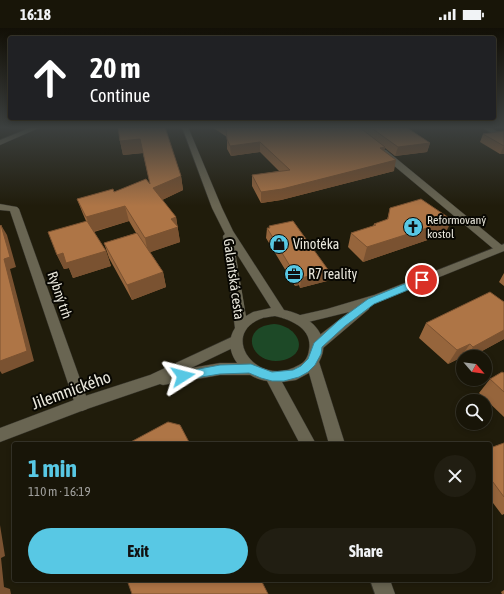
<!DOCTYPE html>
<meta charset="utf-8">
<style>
body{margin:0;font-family:"Asap Condensed",sans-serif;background:#211e12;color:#f1f3f6;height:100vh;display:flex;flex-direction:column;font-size:15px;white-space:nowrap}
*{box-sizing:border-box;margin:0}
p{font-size:13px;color:#9f9f9c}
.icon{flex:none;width:22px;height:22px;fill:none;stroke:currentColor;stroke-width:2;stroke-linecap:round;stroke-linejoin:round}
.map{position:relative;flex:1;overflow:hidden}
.drawer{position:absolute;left:12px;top:414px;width:480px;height:140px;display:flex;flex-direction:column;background:#181508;border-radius:4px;box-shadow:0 2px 6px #0003,0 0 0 1px #363429}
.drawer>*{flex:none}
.guide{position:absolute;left:8px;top:8px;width:488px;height:84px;border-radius:4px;box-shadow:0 2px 6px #0003,0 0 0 1px #363429;background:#202124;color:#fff;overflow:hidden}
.needle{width:26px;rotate:118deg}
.tools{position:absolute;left:456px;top:322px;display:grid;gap:8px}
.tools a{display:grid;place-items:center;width:36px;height:36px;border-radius:50%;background:#181508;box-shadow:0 2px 6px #0003,0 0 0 1px #363429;font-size:20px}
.pin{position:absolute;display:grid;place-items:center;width:34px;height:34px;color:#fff;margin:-17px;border:2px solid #fff;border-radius:50%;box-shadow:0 1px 4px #0007}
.me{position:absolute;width:44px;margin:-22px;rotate:81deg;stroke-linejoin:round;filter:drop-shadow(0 0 3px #0008)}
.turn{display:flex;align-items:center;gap:14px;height:84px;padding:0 16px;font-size:18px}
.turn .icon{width:52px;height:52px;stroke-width:2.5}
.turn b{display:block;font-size:28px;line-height:34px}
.round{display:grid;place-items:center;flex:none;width:42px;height:42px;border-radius:21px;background:#211e12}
.headline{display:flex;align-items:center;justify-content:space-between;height:68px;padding:0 16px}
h1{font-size:24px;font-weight:700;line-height:30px;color:#58c8e4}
.button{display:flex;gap:8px;margin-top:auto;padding:8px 16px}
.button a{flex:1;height:46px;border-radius:24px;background:#58c8e4;color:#111;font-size:16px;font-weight:700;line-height:46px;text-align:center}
.button a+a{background:#211e12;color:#f1f3f6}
.status{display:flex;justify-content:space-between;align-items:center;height:28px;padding:0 20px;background:#181508;direction:ltr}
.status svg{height:11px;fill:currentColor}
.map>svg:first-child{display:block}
</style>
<div class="status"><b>16:18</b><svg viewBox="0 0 49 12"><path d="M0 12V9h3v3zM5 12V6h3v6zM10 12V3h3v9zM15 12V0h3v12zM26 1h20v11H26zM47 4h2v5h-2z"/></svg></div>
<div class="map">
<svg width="504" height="566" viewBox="0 0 504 566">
<rect width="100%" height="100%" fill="#201c0b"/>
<path fill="#1d4927" d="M274,296C299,298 310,325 284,332C252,340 236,299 274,296Z"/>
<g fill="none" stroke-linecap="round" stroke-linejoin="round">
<defs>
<g id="minor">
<polygon points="481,99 489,99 504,107 504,112"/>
<polygon points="380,122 386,122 504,219 504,223 496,223 380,126"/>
<polygon points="0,176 17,179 19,181 89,376 87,381 82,383 77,381 75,376 10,183 0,182"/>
</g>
<g id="tertiary">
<polygon points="504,216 504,223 370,277 369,281 322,321 317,322 312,321 311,317 312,313 349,284 300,296 296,294 294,291 296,288 327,281 374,267"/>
<polygon points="236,307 241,308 242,312 241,316 191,340 220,335 251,335 256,337 258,341 256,345 251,347 220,347 163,357 160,356 84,382 0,414 0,400 82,369 150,347"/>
</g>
<g id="secondary">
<polygon points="32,99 41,99 0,117 0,112"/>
<path d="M182,99H188L222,180L233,203L284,282C308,286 334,307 319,334L345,416H329L309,345L296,352L282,354L316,416H300L267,353C243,350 220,323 235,300L223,208L225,206L212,180ZM235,223L271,280L253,284L246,288ZM275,288C292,292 313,301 309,322C308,329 305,334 299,337C258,361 219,308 260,291C264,289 270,289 275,288Z"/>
<polygon points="370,552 390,552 395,566 375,566"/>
</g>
</defs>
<use href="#minor" stroke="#36342c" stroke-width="1"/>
<use href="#tertiary" stroke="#36342c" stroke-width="1"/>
<use href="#secondary" stroke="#36342c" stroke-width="1"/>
<use href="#minor" fill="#696552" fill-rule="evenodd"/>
<use href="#tertiary" fill="#696552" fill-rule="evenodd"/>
<use href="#secondary" fill="#696552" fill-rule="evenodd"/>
</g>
<g fill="#96653c">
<polygon points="118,99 181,148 183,162 162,172 176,189 180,214 150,224 163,244 166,259 132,272 109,230 104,215 136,205 129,193 94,204 106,223 111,238 73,250 69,240 64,241 57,227 86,193 83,186 77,171 150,156 143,125 123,127 120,113"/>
<polygon points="212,99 406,99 430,115 427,124 395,128 385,120 384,123 394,143 281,172 261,175 252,158 252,147 279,143 260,124 231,128 227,121 227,109"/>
<polygon points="504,103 504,126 500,126 480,114 483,106"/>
<polygon points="390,180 445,206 363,234 348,219 351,205 373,198 374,196 387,192"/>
<polygon points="269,198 327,253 300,260 299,257 295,258 266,210 267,200 269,200"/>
<polygon points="504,245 504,258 499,254"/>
<polygon points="504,274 504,311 471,329 463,329 463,333 460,330 448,336 419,310 426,295"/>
<polygon points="504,345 504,389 479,365 490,351"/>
<polygon points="504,415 504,486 502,487 490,471 490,420"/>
<polygon points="504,562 504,566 502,566 501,564"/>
</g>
<g fill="#7a5231">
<polygon points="140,111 143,125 123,127 120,113"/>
<polygon points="260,114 260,124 231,128 230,118"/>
<polygon points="430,115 427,124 395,128 398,119"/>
<polygon points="504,118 504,126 500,126"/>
<polygon points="385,119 383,129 380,120"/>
<polygon points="396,132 394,143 281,172 261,175 261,164"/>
<polygon points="181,148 183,162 156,175 153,160"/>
<polygon points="125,178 129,193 92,204 86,189"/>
<polygon points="176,189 180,214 148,225 145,210 171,191"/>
<polygon points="452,192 445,206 363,234 367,219"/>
<polygon points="1,197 7,207 16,239 10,241 34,333 2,346 0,343 0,333 4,231"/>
<polygon points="106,223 111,238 73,250 69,240 64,241 57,227 63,225"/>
<polygon points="329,243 327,253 300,260 301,250"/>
<polygon points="163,244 166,259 132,272 127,257"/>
<polygon points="300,247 299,257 295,258 296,248"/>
<polygon points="504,302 504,311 471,329 466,329 473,319"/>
<polygon points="470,316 460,330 448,336 457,322"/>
<polygon points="0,497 5,528 1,530 4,559 10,561 11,566 0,566"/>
</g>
<g fill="#ae7546" stroke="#7a5231">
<polygon points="118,99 165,99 181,148 153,160 176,189 171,191 178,199 145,210 125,178 86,189 77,171 113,161 114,164 146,151 150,156 140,111 120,113"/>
<polygon points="225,99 359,99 385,119 380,120 396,132 282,161 261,164 252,147 290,142 260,114 230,118 227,111 226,100"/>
<polygon points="370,99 406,99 430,115 398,119"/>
<polygon points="503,103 504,103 504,118 483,106"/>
<polygon points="421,171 452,192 367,219 351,205 376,197 374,196 388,191 390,180"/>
<polygon points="87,193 106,223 66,235 63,225 57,227 48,204"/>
<polygon points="293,193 329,243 301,250 300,247 296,248 267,200 270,200 269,198"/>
<polygon points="1,197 10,229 4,231 27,323 0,333 0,198"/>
<polygon points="137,205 163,244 127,257 104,215"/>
<polygon points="490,264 504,274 504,302 473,319 470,316 457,322 426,295"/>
<polygon points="502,344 504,345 504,364 490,351"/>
<polygon points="168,394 180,397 190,416 127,416"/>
<polygon points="504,415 504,469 490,450 490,420"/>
<polygon points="127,552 261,552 268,566 132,566"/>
</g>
<linearGradient id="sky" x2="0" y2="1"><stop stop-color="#120f06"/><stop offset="0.56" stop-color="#3c403f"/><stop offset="1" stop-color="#3c403f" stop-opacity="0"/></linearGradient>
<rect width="504" height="178" fill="url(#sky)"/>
<polygon fill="#58c8e4" stroke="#398294" points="419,250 422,250 427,252 425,255 374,276 345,298 322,319 321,326 315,337 308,344 299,349 284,353 272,353 261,350 249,345 220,346 183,352 179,351 178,348 179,345 183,344 220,337 251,336 272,344 293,342 301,338 308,331 314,315 338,293 368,271"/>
<defs>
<symbol id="church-disc" viewBox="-11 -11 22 22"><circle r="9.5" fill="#58c8e4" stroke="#080702"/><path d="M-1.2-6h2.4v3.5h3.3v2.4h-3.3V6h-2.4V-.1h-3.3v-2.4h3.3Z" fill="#111"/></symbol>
<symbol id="shop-disc" viewBox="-11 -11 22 22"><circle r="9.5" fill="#58c8e4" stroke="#080702"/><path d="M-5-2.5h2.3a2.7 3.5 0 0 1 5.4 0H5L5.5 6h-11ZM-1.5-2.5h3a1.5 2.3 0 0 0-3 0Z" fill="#111"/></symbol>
<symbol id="office-disc" viewBox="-11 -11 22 22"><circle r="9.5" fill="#58c8e4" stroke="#080702"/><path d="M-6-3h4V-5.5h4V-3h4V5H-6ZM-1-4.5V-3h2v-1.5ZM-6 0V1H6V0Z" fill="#111"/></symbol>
</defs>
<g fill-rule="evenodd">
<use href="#church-disc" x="402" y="188" width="22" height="22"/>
<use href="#shop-disc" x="268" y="205" width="22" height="22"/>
<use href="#office-disc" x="283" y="235" width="22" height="22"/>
</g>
<g text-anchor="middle" stroke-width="4" stroke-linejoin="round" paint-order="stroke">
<g font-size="12" fill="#e9e7dc" stroke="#080702" text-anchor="start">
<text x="427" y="196">Reformovaný<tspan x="427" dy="14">kostol</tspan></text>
</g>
<g font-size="14" fill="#e9e7dc" stroke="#080702" text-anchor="start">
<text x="293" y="221">Vinotéka</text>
<text x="308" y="251">R7 reality</text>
</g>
<g font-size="14" fill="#e9e7dc" stroke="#080702">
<text transform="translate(234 251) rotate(82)" y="5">Galantská cesta</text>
<text transform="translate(60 267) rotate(71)" y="5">Rybný trh</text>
</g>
<g font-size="17" fill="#e9e7dc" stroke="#080702">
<text transform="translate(71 362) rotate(-20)" y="6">Jilemnického</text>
</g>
</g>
</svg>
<div class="tools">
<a><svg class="needle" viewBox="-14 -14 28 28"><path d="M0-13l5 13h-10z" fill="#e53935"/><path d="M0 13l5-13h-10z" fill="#9f9f9c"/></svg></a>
<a><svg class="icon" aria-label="search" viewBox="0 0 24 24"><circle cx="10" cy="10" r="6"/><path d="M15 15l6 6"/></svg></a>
</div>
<div class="pin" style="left:422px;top:252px;background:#d93025"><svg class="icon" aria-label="arrive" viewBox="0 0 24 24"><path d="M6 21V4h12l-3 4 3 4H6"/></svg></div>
<svg class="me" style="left:183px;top:348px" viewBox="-20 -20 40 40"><path d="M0-17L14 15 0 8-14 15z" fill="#58c8e4" stroke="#fff" stroke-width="4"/></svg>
<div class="guide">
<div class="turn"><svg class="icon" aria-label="ahead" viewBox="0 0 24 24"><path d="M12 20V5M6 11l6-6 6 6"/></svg><div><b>20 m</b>Continue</div></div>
</div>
<section class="drawer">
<div class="headline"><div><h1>1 min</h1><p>110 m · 16:19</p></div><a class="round"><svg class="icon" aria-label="close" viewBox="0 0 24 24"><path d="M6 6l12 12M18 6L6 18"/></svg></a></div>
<div class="button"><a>Exit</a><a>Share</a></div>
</section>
</div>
